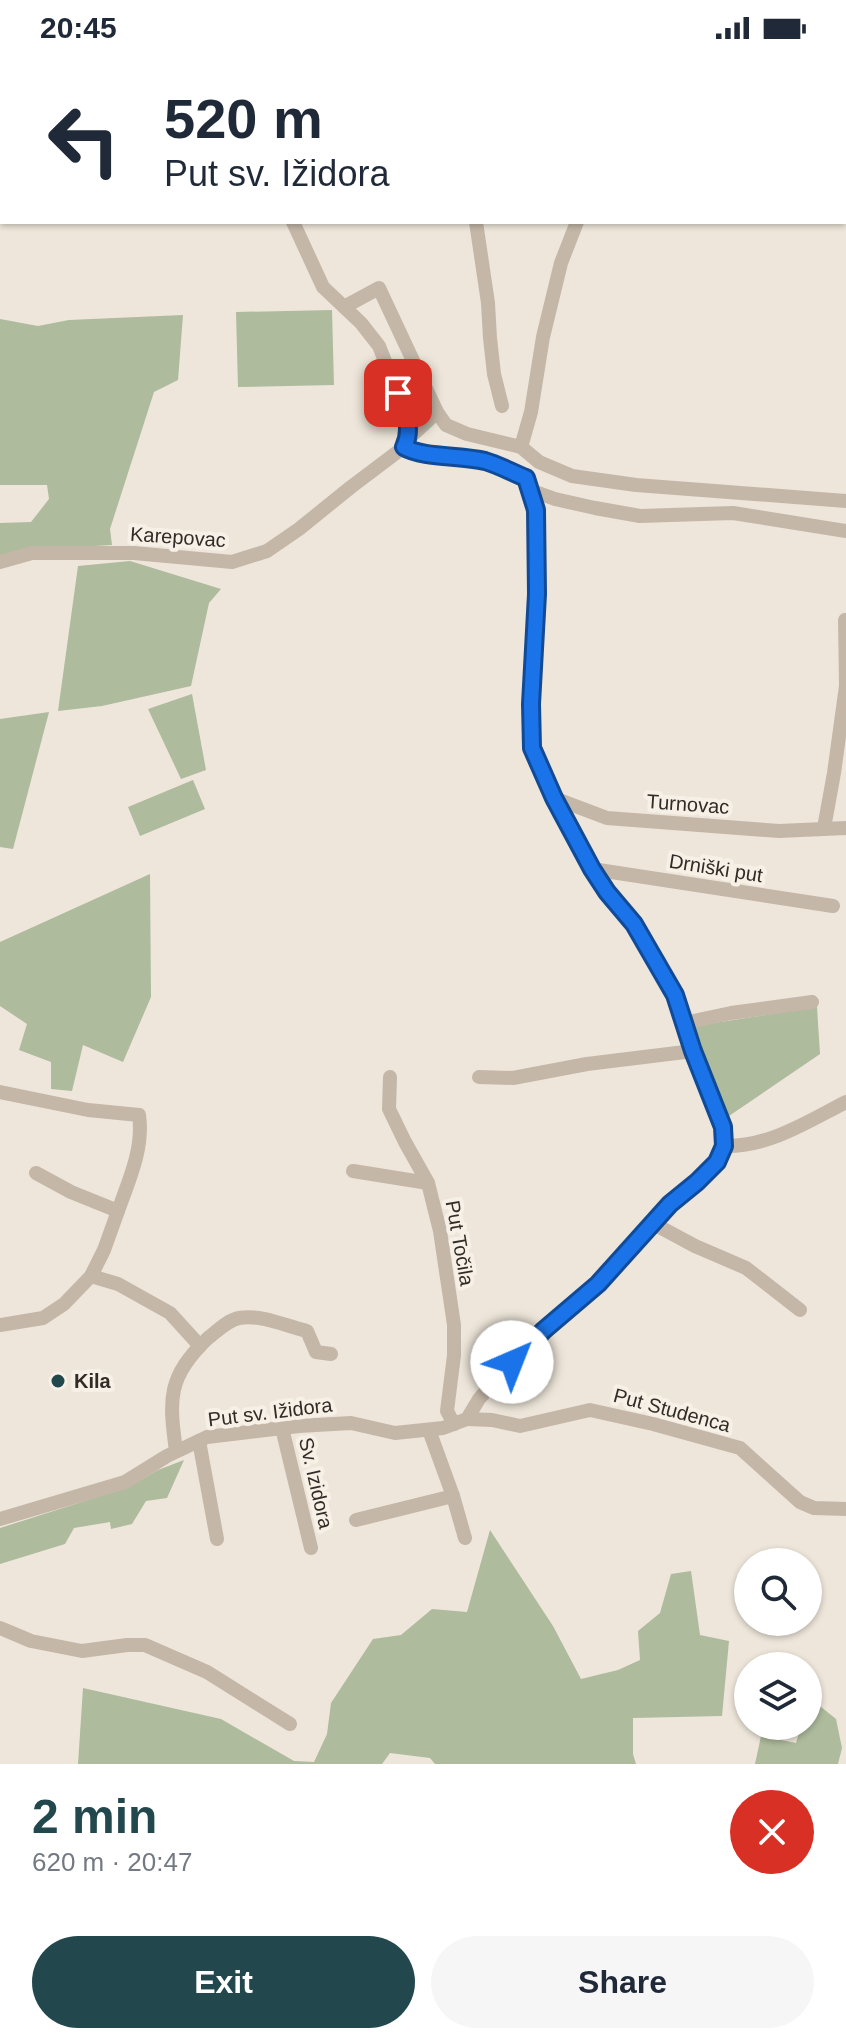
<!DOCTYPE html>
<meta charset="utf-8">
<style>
body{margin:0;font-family:Helvetica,sans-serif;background:#f6f6f7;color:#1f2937;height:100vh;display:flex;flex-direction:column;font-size:30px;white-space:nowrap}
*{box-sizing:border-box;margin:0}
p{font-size:26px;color:#747a83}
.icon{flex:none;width:44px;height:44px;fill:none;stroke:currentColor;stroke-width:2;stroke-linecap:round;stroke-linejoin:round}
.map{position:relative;height:1708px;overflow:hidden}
.details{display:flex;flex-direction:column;background:#fff;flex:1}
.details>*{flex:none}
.top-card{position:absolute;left:0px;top:0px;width:846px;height:168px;box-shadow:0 2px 6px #0004;background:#fff;color:#1f2937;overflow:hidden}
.buttons{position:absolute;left:734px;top:1492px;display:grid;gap:16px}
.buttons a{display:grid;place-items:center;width:88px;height:88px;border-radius:50%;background:#fff;box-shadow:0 2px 6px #0004;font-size:40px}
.pin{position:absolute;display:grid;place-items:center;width:68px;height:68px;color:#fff;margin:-34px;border-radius:16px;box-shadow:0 4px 12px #0006}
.me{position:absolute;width:88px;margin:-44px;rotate:44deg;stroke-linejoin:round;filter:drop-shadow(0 0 6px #0008)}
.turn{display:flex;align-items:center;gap:28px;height:168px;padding:0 32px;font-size:36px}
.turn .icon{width:104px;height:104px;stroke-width:2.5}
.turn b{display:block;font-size:56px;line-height:68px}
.round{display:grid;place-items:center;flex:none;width:84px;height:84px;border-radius:42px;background:#f6f6f7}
.head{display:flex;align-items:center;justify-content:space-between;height:136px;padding:0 32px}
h1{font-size:48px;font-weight:600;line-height:60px;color:#22484e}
.primary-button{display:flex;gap:16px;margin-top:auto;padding:16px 32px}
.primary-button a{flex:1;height:92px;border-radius:48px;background:#22484e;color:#fff;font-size:32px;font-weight:600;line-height:92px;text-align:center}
.primary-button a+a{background:#f6f6f7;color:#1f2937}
.status{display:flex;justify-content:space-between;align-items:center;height:56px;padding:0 40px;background:#fff;direction:ltr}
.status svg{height:22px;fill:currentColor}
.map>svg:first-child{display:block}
</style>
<div class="status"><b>20:45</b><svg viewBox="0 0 49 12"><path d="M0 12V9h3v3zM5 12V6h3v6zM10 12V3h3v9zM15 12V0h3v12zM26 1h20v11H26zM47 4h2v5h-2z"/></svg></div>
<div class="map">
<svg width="846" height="1708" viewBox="0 0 846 1708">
<rect width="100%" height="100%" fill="#eee6da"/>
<g fill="#aebb9c">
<polygon points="332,254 334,329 238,331 236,256"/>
<polygon points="183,259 178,324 154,336 110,473 112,489 43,493 0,500 0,467 31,466 49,443 47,429 0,429 0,263 38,270 69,264"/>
<polygon points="130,505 221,533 209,547 191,630 102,650 58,655 78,510"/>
<polygon points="192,638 206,714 181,723 148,653"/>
<polygon points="49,656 13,793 0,791 0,663"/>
<polygon points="193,724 205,753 140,780 128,751"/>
<polygon points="150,818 151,941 123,1006 83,989 72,1035 51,1033 51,1006 19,994 27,968 0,950 0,886"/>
<polygon points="817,951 820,998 726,1062 695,970"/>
<polygon points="184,1404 167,1442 146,1445 132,1468 111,1473 110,1466 74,1472 65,1488 0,1508 0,1472 129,1431 158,1414"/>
<polygon points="490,1474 553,1570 581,1623 618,1614 640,1604 638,1575 660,1557 671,1518 691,1515 700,1579 729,1585 722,1660 633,1662 633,1698 636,1708 435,1708 430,1702 390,1697 382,1708 78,1708 83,1632 221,1663 294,1705 314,1706 327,1678 331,1647 373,1583 401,1579 432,1553 467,1556"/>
<polygon points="810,1642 836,1663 842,1692 838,1708 755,1708 761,1680 796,1687 801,1670 808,1670"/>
</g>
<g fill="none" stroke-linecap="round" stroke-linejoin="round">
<g stroke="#c4b7a8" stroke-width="14">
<polyline points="255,0 255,2"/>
<polyline points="542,2 544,0"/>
<polyline points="691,2 693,0"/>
<polyline points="293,166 323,231 361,267 379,290 407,361 409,382"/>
<polyline points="476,166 488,247 490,282 494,318 502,350"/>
<polyline points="344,251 379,232 437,356 446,369 467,378 521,391 539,406 572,420 636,429 846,445"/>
<polyline points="521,391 531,356 543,281 561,207 577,166"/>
<polyline points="530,434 555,443 595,452 640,460 733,457 846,475"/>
<polyline points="0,506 32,497 134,497 232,506 267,495 299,473 351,431 404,391 409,382 437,356"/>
<polyline points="845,564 846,629"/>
<polyline points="554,742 607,762 779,775 846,772"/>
<polyline points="824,772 834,717 846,630"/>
<polyline points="592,813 833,850"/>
<polyline points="684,967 731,957 812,946"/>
<polyline points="390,1021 389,1053 405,1086 428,1127 440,1175 454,1269 454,1299 447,1355 454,1368"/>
<polyline points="479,1021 513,1022 587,1008 693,995"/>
<path d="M0,1036L88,1054L139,1059C144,1092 129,1124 118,1155"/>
<path d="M724,1090C769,1091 807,1066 846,1046"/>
<polyline points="353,1115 428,1127"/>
<polyline points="654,1168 695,1190 746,1212 800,1254"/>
<polyline points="91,1220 118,1228 170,1257 200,1290"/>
<polyline points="0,1269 43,1262 64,1248 91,1220 104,1194 118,1155 71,1136 36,1117"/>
<polyline points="467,1363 492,1364 520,1370 590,1354 653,1368 740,1392 800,1446 814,1452 846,1453"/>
<polyline points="282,1372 311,1492"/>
<polyline points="429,1374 453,1440 465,1482"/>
<polyline points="199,1385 217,1483"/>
<path d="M176,1395C169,1343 167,1321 208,1282C217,1275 228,1264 239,1262C261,1258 286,1270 307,1275L316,1296L331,1298"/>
<path d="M0,1463L125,1426L167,1400L207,1381L299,1370L351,1367L395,1377L443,1372L467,1363L479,1343L497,1322L544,1274L598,1228L670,1148L697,1126L717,1106L724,1090L723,1071L693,995L675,939L634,868L607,836L592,813L554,742L532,692L531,648L537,538L536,454L526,422C513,417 499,409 485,405C461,398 423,402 404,391"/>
<polyline points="356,1464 453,1440"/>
<polyline points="0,1572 31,1585 82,1595 127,1589 145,1589 207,1616 290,1668"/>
</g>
</g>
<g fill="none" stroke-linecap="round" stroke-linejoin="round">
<defs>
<path id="route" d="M398,337C405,355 413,373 404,391C423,402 461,399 485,405C499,409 513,417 526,422L536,454L537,538L531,648L532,692L554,742L592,813L607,836L634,868L675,939L693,995L723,1071L724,1090L717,1106L697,1126L670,1148L598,1228L544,1274L512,1306"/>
</defs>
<use href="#route" stroke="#114b97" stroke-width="20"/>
<use href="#route" stroke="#1a73e8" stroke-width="14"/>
</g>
<circle fill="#22484e" stroke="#f6f0e6" stroke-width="3" cx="58" cy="1325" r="8"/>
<g text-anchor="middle" stroke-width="8" stroke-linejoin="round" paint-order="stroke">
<g font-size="20" fill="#322b27" stroke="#f6f0e6">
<text transform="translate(178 481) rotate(4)" y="7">Karepovac</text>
<text transform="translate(688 748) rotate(4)" y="7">Turnovac</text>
<text transform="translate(716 812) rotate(9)" y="7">Drniški put</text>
<text transform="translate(460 1187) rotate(80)" y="7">Put Točila</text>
<text transform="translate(672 1354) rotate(15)" y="7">Put Studenca</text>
<text transform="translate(270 1356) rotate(-7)" y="7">Put sv. Ižidora</text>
<text transform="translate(316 1427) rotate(77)" y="7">Sv. Izidora</text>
</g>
<g font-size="20" font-weight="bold" fill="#322b27" stroke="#f6f0e6" text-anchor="start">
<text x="74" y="1332">Kila</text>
</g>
</g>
</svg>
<div class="buttons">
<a><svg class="icon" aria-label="search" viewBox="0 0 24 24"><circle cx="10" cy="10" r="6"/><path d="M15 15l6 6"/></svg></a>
<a><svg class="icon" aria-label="layers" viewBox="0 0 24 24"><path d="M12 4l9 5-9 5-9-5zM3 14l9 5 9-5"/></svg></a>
</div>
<div class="pin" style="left:398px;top:337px;background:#d93025"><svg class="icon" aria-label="arrive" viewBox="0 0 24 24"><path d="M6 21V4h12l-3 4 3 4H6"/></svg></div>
<svg class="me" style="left:512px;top:1306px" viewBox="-20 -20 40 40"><circle r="19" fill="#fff"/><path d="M0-13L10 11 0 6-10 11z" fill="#1a73e8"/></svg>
<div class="top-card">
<div class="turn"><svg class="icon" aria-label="left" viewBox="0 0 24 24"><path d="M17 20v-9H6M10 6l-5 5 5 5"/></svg><div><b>520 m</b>Put sv. Ižidora</div></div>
</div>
</div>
<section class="details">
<div class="head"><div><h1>2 min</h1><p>620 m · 20:47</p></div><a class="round" style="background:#d93025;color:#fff"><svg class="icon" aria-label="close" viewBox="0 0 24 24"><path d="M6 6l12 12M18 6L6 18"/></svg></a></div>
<div class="primary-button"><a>Exit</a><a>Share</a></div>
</section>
